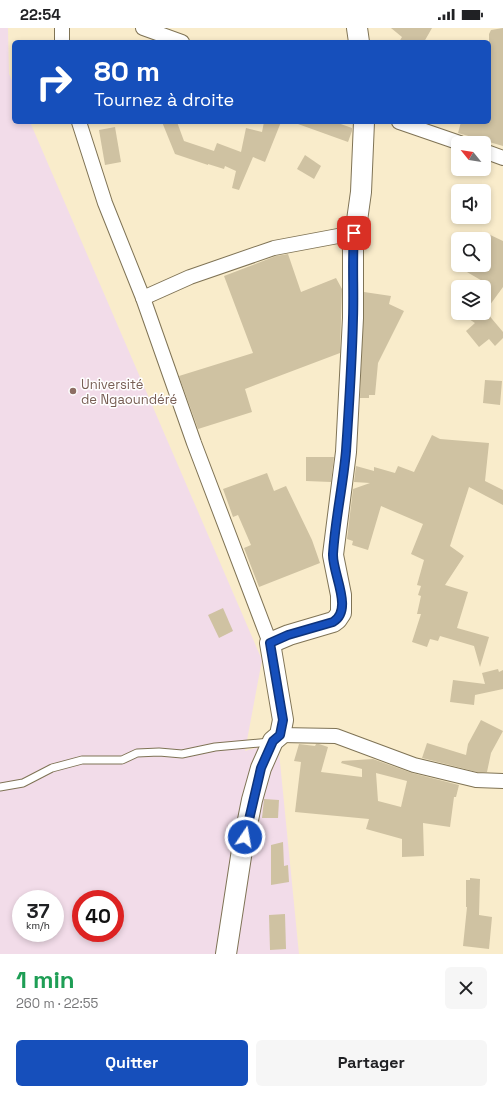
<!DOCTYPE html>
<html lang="fr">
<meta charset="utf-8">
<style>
body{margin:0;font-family:"Space Grotesk",sans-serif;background:#f6f6f6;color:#202124;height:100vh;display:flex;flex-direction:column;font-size:15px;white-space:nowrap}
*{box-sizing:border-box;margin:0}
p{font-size:13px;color:#757577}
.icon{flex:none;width:22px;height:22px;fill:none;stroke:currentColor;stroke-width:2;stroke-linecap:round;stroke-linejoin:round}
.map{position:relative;height:926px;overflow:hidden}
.drawer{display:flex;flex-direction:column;background:#fff;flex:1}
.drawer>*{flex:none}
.banner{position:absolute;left:12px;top:12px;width:479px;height:84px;border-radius:6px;box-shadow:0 2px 6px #0003;background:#164fbb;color:#fff;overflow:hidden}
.needle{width:26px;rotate:300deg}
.controls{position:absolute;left:451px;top:108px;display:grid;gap:8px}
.controls a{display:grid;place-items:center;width:40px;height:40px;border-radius:6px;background:#fff;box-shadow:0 2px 6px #0003;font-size:20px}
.speed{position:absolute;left:12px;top:862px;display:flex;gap:8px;font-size:20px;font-weight:700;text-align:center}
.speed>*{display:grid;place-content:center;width:52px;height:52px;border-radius:50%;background:#fff;box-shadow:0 2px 6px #0003;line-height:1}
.speed small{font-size:10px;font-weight:400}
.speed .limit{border:6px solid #d22;background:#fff;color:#111}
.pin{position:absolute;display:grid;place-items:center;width:34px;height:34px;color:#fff;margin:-17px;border-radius:8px;box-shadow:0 2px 6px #0006}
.me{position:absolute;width:44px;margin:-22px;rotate:12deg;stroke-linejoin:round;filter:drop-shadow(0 0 3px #0008)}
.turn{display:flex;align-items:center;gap:14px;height:84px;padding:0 16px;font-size:18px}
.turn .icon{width:52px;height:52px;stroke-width:2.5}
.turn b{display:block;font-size:28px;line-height:34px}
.round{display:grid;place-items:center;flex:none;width:42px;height:42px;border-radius:6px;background:#f6f6f6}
.overview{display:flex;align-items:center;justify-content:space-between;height:68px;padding:0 16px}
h1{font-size:24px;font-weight:800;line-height:30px;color:#1e9e55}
.action{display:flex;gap:8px;margin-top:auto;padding:8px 16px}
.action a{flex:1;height:46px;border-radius:6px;background:#164fbb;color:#fff;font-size:16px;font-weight:800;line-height:46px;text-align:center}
.action a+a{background:#f6f6f6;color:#202124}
.status{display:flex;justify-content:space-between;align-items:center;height:28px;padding:0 20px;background:#fff;direction:ltr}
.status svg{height:11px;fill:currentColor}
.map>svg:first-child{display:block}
</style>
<div class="status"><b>22:54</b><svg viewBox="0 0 49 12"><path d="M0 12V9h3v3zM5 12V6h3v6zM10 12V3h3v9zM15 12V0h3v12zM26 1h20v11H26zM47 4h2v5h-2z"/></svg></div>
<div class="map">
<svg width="503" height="926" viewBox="0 0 503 926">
<rect width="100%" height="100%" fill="#f9eccb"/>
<path fill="#f2dce9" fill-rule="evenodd" d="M0,0H8L9,46L14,57V94H30L262,632L245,723L278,714L299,926H0ZM21,871H55V905H21ZM81,871H115V905H81Z"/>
<g fill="#cfc2a2" fill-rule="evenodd">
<polygon points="391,0 432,0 424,14 399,14 402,9"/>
<polygon points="503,0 503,118 458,105 461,94 489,94 489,6 491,2"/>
<polygon points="162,94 177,94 184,113 214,123 217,115 241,124 246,100 262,104 264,94 281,94 265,134 253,129 239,162 232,160 236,143 225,138 224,141 208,136 208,137 175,126"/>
<polygon points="298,94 335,94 352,100 352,103 348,114 298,96"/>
<polygon points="115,99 121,134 105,137 99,102"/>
<polygon points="305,127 321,138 314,151 297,141"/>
<polygon points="484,204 503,213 503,259 484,285 487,285 503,304 503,310 495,318 489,311 479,319 466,303 475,295 460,285 484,285 484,254 455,237 484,237"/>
<polygon points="288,226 301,264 336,250 342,261 340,325 245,361 252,384 198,401 179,348 253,325 224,248 276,228"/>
<polygon points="364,264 391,268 389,276 404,283 378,335 375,367 369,367 369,370 360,370"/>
<polygon points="485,352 502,353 500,377 483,375"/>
<polygon points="432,407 440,411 489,415 485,453 503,462 503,477 469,459 450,518 464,528 445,557 468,564 457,600 489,609 480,639 474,618 440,608 438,613 430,611 427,619 412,614 421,586 417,586 421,568 418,567 421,558 417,557 424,532 411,526 423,496 381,478 368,522 352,517 353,513 347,511 353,461 370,455 354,454 356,438 374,443 374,439 395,445 398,438 414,444"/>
<polygon points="306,429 334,429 331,454 306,453"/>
<polygon points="267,445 274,463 286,458 312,512 320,535 259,559 244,520 251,517 238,487 233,489 223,461"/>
<polygon points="223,580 233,603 219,610 208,587"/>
<polygon points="498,641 499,644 503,642 503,661 475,667 474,677 450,674 453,652 485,656 482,645"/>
<polygon points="481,692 503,703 491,725 487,744 477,744 422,730 427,715 466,727 468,716"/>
<path d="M299,716L315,718L316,716H319L328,719L321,744L362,749V741L341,735L342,733L373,731L412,745L459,757L456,769H454L450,799L423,795L424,828L402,829V811L366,801L369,791L295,784L301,734L294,733ZM376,745L407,753L401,779L378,773Z"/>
<polygon points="264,771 279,772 278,790 262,790"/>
<polygon points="283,814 284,838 288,837 289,854 271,857 271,817"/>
<polygon points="470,850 480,851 479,887 492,889 489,921 463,918 467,879 466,879 466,852 470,852"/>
<polygon points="285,886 286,921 270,922 269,887"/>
</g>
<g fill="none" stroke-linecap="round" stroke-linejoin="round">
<defs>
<polyline id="lane" points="0,759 23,755 52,740 82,732 122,732 137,725 159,724 182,726 215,719 270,714"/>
<g id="street">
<polyline points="62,0 62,14"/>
<polyline points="143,0 182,14"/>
<polyline points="79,94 105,175 143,270 194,415 270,615"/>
<polyline points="399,94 460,115"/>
<polyline points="484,123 503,130"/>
<polyline points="143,270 190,249 274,220 354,205"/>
<polyline points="280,707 336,708 414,737 476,752 503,753"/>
</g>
<g id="secondary">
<polyline points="357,0 359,14"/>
<polyline points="226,926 242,822 252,772 261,740 273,713 280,707 283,692 270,615 289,607 333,594 337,591 341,585 341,567 333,527 346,424 353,290 353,221 361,164 364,94"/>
</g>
</defs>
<use href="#lane" stroke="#7f7355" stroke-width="9"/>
<use href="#street" stroke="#7f7355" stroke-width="16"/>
<use href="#secondary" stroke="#7f7355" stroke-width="22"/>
<use href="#lane" stroke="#fff" stroke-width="7"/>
<use href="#street" stroke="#fff" stroke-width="14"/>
<use href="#secondary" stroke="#fff" stroke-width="20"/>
</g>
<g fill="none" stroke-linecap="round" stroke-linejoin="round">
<defs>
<path id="route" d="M245,809L261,740L273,713L280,707L283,692L270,615L288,607L333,594C354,582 332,545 333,526C335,492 343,458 346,423C349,379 352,334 353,290C354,262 352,233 354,205"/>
</defs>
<use href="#route" stroke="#0e337a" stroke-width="10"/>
<use href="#route" stroke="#164fbb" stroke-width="7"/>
</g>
<circle fill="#8d6e63" stroke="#fff" stroke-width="1.5" cx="73" cy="363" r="4"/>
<g text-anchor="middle" stroke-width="3" stroke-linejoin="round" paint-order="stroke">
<g font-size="13" fill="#785e54" stroke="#fff" text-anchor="start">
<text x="81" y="361">Université<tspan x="81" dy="15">de Ngaoundéré</tspan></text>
</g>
</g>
</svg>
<div class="controls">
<a><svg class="needle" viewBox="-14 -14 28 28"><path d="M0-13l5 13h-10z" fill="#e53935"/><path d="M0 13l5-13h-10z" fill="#757577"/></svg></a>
<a><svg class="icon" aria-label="sound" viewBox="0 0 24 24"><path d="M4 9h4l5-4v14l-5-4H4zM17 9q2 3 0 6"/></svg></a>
<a><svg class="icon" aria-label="search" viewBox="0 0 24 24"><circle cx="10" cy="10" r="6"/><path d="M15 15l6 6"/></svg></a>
<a><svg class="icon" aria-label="layers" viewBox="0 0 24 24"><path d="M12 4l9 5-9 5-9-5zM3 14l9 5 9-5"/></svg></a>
</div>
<div class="speed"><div>37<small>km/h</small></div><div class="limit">40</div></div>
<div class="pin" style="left:354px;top:205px;background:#d93025"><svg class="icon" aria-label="arrive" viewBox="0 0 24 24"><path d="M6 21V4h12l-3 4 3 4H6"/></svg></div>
<svg class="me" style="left:245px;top:809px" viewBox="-20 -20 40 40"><circle r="17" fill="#164fbb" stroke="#fff" stroke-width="3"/><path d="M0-11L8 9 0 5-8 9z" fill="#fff"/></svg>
<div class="banner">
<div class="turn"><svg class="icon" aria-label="right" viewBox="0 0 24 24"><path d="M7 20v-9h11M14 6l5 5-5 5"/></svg><div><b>80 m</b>Tournez à droite</div></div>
</div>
</div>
<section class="drawer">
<div class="overview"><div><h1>1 min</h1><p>260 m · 22:55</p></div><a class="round"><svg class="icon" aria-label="close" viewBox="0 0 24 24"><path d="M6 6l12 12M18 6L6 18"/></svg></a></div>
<div class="action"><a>Quitter</a><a>Partager</a></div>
</section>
